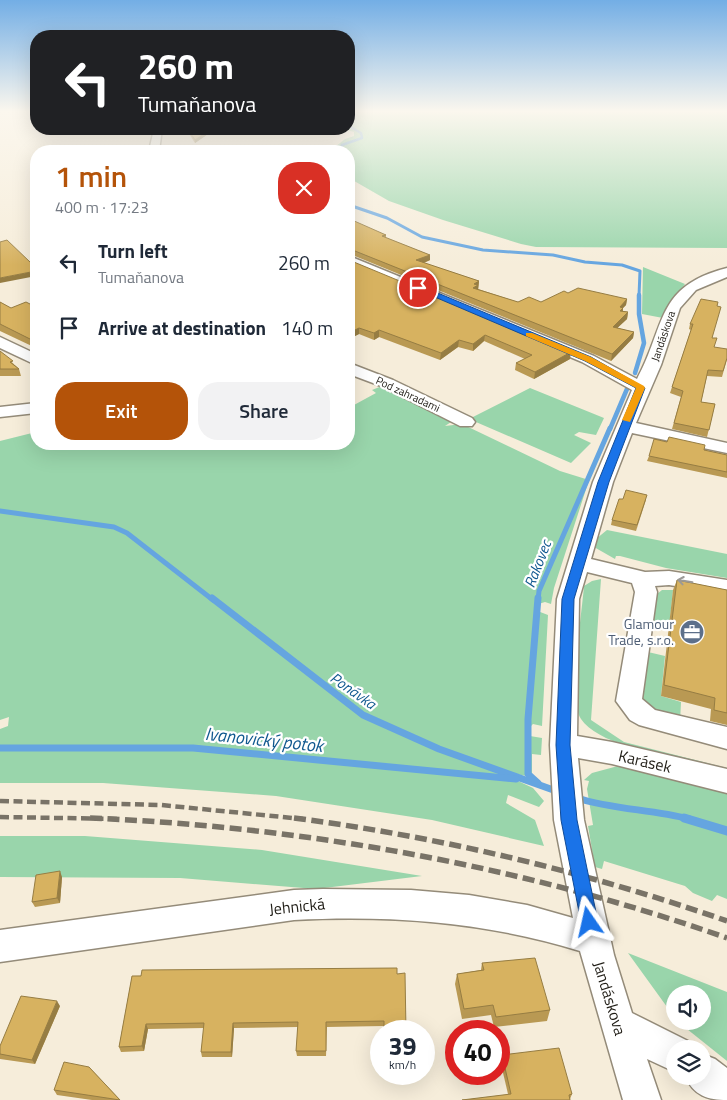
<!DOCTYPE html>
<meta charset="utf-8">
<style>
body{margin:0;font-family:"Titillium Web",sans-serif;background:#f2f2f3;color:#1f2937;height:100vh;display:flex;flex-direction:column;font-size:19px;white-space:nowrap}
*{box-sizing:border-box;margin:0}
p{font-size:16px;color:#747a83}
.icon{flex:none;width:28px;height:28px;fill:none;stroke:currentColor;stroke-width:2;stroke-linecap:round;stroke-linejoin:round}
.map{position:relative;flex:1;overflow:hidden}
.details{position:absolute;left:30px;top:145px;width:325px;height:305px;display:flex;flex-direction:column;background:#fff;border-radius:20px;box-shadow:0 5px 20px #0002}
.details>*{flex:none}
.banner{position:absolute;left:30px;top:30px;width:325px;height:105px;border-radius:20px;box-shadow:0 5px 20px #0002;background:#202124;color:#fff;overflow:hidden}
.buttons{position:absolute;left:666px;top:985px;display:grid;gap:10px}
.buttons a{display:grid;place-items:center;width:45px;height:45px;border-radius:50%;background:#fff;box-shadow:0 5px 20px #0002;font-size:25px}
.speed{position:absolute;left:370px;top:1020px;display:flex;gap:10px;font-size:25px;font-weight:700;text-align:center}
.speed>*{display:grid;place-content:center;width:65px;height:65px;border-radius:50%;background:#fff;box-shadow:0 5px 20px #0002;line-height:1}
.speed small{font-size:12px;font-weight:400}
.speed .limit{border:8px solid #d22;background:#fff;color:#111}
.pin{position:absolute;display:grid;place-items:center;width:42px;height:42px;color:#fff;margin:-21px;border:2px solid #fff;border-radius:50%;box-shadow:0 1px 5px #0007}
.me{position:absolute;width:55px;margin:-28px;rotate:349deg;stroke-linejoin:round;filter:drop-shadow(0 0 4px #0008)}
.turn{display:flex;align-items:center;gap:18px;height:105px;padding:0 25px;font-size:22px}
.turn .icon{width:65px;height:65px;stroke-width:2.5}
.turn b{display:block;font-size:35px;line-height:42px}
.round{display:grid;place-items:center;flex:none;width:52px;height:52px;border-radius:20px;background:#f2f2f3}
.head{display:flex;align-items:center;justify-content:space-between;height:85px;padding:0 25px}
h1{font-size:30px;font-weight:600;line-height:38px;color:#b45309}
.action{display:flex;gap:10px;margin-top:auto;padding:10px 25px}
.action a{flex:1;height:58px;border-radius:20px;background:#b45309;color:#fff;font-size:20px;font-weight:600;line-height:58px;text-align:center}
.action a+a{background:#f2f2f3;color:#1f2937}
ul{padding:0;list-style:none}
li{display:flex;align-items:center;gap:15px;height:65px;padding:0 25px}
li div{flex:1}
li b{display:block;font-size:19px}
li em{font-style:normal}
.map>svg:first-child{display:block}
</style>
<div class="map">
<svg width="727" height="1100" viewBox="0 0 727 1100">
<rect width="100%" height="100%" fill="#f6edda"/>
<g fill="#99d5ab">
<polygon points="349,111 727,111 727,248 536,247 521,244 443,220 389,201 349,178 349,151 330,151 345,139 354,136 354,132 344,129 349,129"/>
<polygon points="643,267 685,284 670,303 663,318 642,314"/>
<polygon points="382,386 454,420 445,426 462,424 560,471 589,480 554,588 551,604 545,602 535,605 535,610 548,615 542,726 533,724 528,729 530,736 542,738 541,755 532,754 532,777 516,774 518,781 533,788 544,801 539,807 508,795 506,803 535,820 544,846 432,820 276,796 103,783 0,783 0,729 8,726 9,717 0,720 0,441 36,432 36,444 349,444 349,404 354,405 376,393 372,390"/>
<polygon points="530,388 604,418 596,435 579,432 574,435 591,443 571,463 469,419"/>
<polygon points="607,530 727,554 727,578 666,568 620,556 616,556 615,559 594,547 596,539"/>
<path d="M601,579L591,720L624,742L727,768V771C692,762 601,749 581,719C568,700 582,613 584,586L592,581Z"/>
<polygon points="662,590 673,590 669,627 653,624 657,594"/>
<polygon points="648,652 665,656 661,696 681,702 680,722 644,706 642,698"/>
<polygon points="618,766 641,769 727,790 727,899 717,895 712,901 693,893 685,886 604,861 602,869 595,867 588,826 593,825 587,789 589,781 584,780 592,773"/>
<polygon points="0,836 85,836 262,850 422,876 316,889 180,878 0,877"/>
<polygon points="628,953 727,992 727,1061 677,1021 702,1021 702,994 675,994 675,1018"/>
</g>
<g fill="none" stroke-linecap="round" stroke-linejoin="round">
<polyline stroke="#65a5e0" stroke-width="2.5" points="341,151 342,145 362,138 361,133 349,126"/>
<polyline stroke="#65a5e0" stroke-width="3" points="349,205 387,218 422,237 483,250 553,255 585,262 622,265 640,271 639,296"/>
<g stroke="#65a5e0" stroke-width="4.5">
<polyline points="635,373 644,343 639,314 639,295"/>
<polyline points="610,429 627,389"/>
</g>
<g stroke="#65a5e0" stroke-width="5">
<polyline points="0,511 114,527 127,533 213,600"/>
<polyline points="538,600 539,591 610,428"/>
</g>
<g stroke="#65a5e0" stroke-width="7">
<polyline points="212,598 363,715 439,749 559,792"/>
<polyline points="0,748 193,748 516,779"/>
<polyline points="538,783 528,774 528,719 538,598"/>
<path d="M577,798C614,810 652,809 689,819"/>
</g>
<polyline stroke="#65a5e0" stroke-width="9" points="684,818 727,831"/>
<defs>
<g id="minor">
<polygon points="154,129 162,129 159,151 149,151"/>
<path d="M349,256L594,356L637,379C666,326 655,286 727,268V277L696,290L680,308L661,365L636,423L727,443V453L632,433L613,482L591,559L645,572L669,571L727,580V594L669,585L655,586L657,592L642,699L655,710L727,727V749L639,725L630,720L616,701L635,592L632,583L587,572L579,599L577,736L612,742L727,769V793L612,764L578,758L584,820L614,955L632,1013L688,1041L691,1049H675V1072L647,1059L661,1100H623L580,951C486,922 392,915 294,920L0,962V930L294,890L323,889L411,890L469,895L527,905L573,918L554,820L550,745L557,599L593,482L632,390L582,362L349,264Z"/>
<polygon points="0,337 36,354 36,365 0,348"/>
<polygon points="349,363 393,380 472,418 475,422 472,426 460,426 381,386 349,374"/>
<polygon points="36,403 36,413 0,417 0,407"/>
<path d="M702,1054L715,1059L727,1068V1100C708,1100 694,1096 685,1076H702Z"/>
</g>
</defs>
<use href="#minor" stroke="#948b79" stroke-width="3"/>
<use href="#minor" fill="#fff" fill-rule="evenodd"/>
<g stroke="#797367" stroke-width="4.5" stroke-dasharray="9 4.5" stroke-linecap="butt">
<polyline points="0,801 161,805 303,819"/>
<polyline points="0,817 121,819"/>
</g>
<g stroke="#797367" stroke-width="5.5" stroke-dasharray="12 5.5" stroke-linecap="butt">
<path d="M90,818C306,827 523,866 727,938"/>
<path d="M294,818C441,837 587,872 727,921"/>
</g>
</g>
<g fill="#b99953">
<polygon points="186,129 206,129 208,131 208,134 195,143"/>
<polygon points="36,181 36,187 34,187 33,182"/>
<polygon points="349,221 386,235 386,238 430,255 430,260 424,263 479,281 478,289 518,302 541,302 568,293 627,299 626,305 623,308 623,311 628,312 627,319 617,328 634,332 633,338 611,361 350,254 349,255"/>
<polygon points="349,260 570,359 534,379 515,370 516,363 525,359 484,341 473,351 458,347 440,360 379,337 374,340 359,334 349,339"/>
<polygon points="0,302 11,308 36,307 36,348 0,331"/>
<polygon points="717,306 712,338 714,347 727,359 722,377 707,376 701,402 715,404 707,437 672,429 681,397 670,393 691,330 689,329 690,324"/>
<polygon points="0,351 19,369 21,376 0,376"/>
<polygon points="704,450 727,455 727,478 647,461 649,456"/>
<polygon points="623,499 646,500 636,531 611,525 612,520"/>
<polygon points="677,580 727,590 727,725 710,721 711,709 661,696 673,590"/>
<polygon points="62,877 60,903 35,907 32,902"/>
<polygon points="482,963 550,1010 547,1021 494,1027 491,1015 462,1019 455,984 457,974 481,970"/>
<polygon points="397,968 384,1026 327,1027 326,1056 297,1056 296,1051 298,1027 234,1028 232,1057 202,1057 201,1052 204,1028 148,1029 144,1051 121,1052 119,1047 132,976"/>
<polygon points="60,1006 35,1064 0,1059 0,1046"/>
<polygon points="502,1055 572,1094 570,1099 508,1094 500,1060"/>
<polygon points="89,1067 120,1100 92,1100 57,1095 54,1090"/>
</g>
<g fill="#967d43">
<polygon points="208,131 208,134 195,143 195,140"/>
<polygon points="430,255 430,260 416,266 416,260"/>
<polygon points="36,271 36,276 0,283 0,278"/>
<polygon points="479,281 478,291 473,294 474,284"/>
<polygon points="627,299 626,305 622,309 623,308 622,314 620,307"/>
<polygon points="628,312 627,319 612,333 613,327"/>
<polygon points="359,328 359,334 349,339 349,333"/>
<polygon points="379,330 379,337 374,340 374,333"/>
<polygon points="634,332 633,338 611,361 612,354"/>
<polygon points="485,335 484,341 473,351 473,344"/>
<polygon points="459,340 458,347 440,360 441,353"/>
<polygon points="571,352 570,359 534,379 535,372"/>
<polygon points="60,871 62,877 60,903 57,898"/>
<polygon points="57,1001 60,1006 35,1064 32,1060"/>
<polygon points="233,1023 234,1028 232,1057 231,1052"/>
<polygon points="146,1024 148,1029 144,1051 142,1046"/>
</g>
<g fill="#d7b260" stroke="#967d43">
<polygon points="188,129 206,129 208,131 195,140"/>
<polygon points="102,149 105,151 84,151"/>
<polygon points="352,220 386,235 382,236 430,255 416,260 479,281 474,284 478,285 473,288 518,302 529,297 541,302 564,291 568,293 578,288 627,299 620,307 623,308 620,311 628,312 613,327 634,332 612,354 350,249 349,249 349,221"/>
<polygon points="7,240 30,262 36,261 36,271 0,278 0,242"/>
<polygon points="349,260 571,352 535,372 516,363 532,355 485,335 473,344 459,340 441,353 379,330 374,333 359,328 349,333"/>
<polygon points="701,299 718,302 717,306 721,307 712,338 717,338 714,347 727,349 727,358 723,371 708,370 701,402 715,404 709,430 674,423 683,391 672,387 693,324 690,324"/>
<polygon points="0,302 11,308 26,302 36,307 36,342 0,324"/>
<polygon points="0,351 13,361 10,362 19,369 0,369"/>
<polygon points="669,437 705,445 704,450 727,455 727,472 649,456 654,439 667,442"/>
<polygon points="626,490 647,495 637,525 612,520 619,499 623,499"/>
<polygon points="677,580 727,590 727,713 714,710 715,698 664,685"/>
<polygon points="60,871 57,898 32,902 36,875"/>
<polygon points="535,958 550,1010 496,1017 493,1005 464,1009 457,974 484,970 482,963"/>
<polygon points="397,968 397,974 405,973 406,1031 384,1031 384,1021 326,1022 326,1051 296,1051 298,1022 233,1023 231,1052 201,1052 204,1023 146,1024 142,1046 119,1047 132,976 141,976 142,970"/>
<polygon points="21,996 57,1001 32,1060 0,1054 0,1046"/>
<polygon points="559,1048 572,1094 569,1095 570,1100 462,1100 511,1094 502,1055"/>
<polygon points="64,1062 89,1067 120,1100 54,1090"/>
</g>
<defs><path id="oneway-shaft" d="M-6 0H5M1.5-3L5.5 0L1.5 3" fill="none" stroke-width="1.6" stroke-linecap="round" stroke-linejoin="round" transform="scale(1.25)"/></defs>
<use stroke="#9b9996" href="#oneway-shaft" transform="translate(685 581) rotate(-171)"/>
<linearGradient id="sky" x2="0" y2="1"><stop stop-color="#73aee5"/><stop offset="0.42" stop-color="#fbf7ee"/><stop offset="1" stop-color="#fbf7ee" stop-opacity="0"/></linearGradient>
<rect width="727" height="265" fill="url(#sky)"/>
<polygon fill="#1a73e8" stroke="#114b97" points="416,286 421,286 591,357 645,388 609,482 574,599 570,745 577,820 598,922 595,928 589,930 583,928 581,922 561,820 556,745 562,599 598,482 636,388 585,361 416,289"/>
<polygon fill="#f59e0b" points="526,333 532,333 591,357 644,386 645,388 630,422 622,420 636,388 585,361 526,336"/>
<defs>
<symbol id="office-disc" viewBox="-11 -11 22 22"><circle r="9.5" fill="#5c6f8a" stroke="#fff"/><path d="M-6-3h4V-5.5h4V-3h4V5H-6ZM-1-4.5V-3h2v-1.5ZM-6 0V1H6V0Z" fill="#fff"/></symbol>
</defs>
<g fill-rule="evenodd">
<use href="#office-disc" x="678" y="618" width="28" height="28"/>
</g>
<g text-anchor="middle" stroke-width="4.5" stroke-linejoin="round" paint-order="stroke">
<g font-size="11" fill="#201d16" stroke="#fff">
<text transform="translate(663 336) rotate(-71)" y="4">Jandáskova</text>
<text transform="translate(408 394) rotate(25)" y="4">Pod zahradami</text>
</g>
<g font-size="14" fill="#4e5e75" stroke="#fff" text-anchor="end">
<text x="674" y="629">Glamour<tspan x="674" dy="16">Trade, s.r.o.</tspan></text>
</g>
<g font-size="15" font-style="italic" fill="#10588f" stroke="#fff">
<text transform="translate(538 564) rotate(-69)" y="5">Rakovec</text>
<text transform="translate(353 691) rotate(35)" y="5">Ponávka</text>
</g>
<g font-size="16" fill="#201d16" stroke="#fff">
<text transform="translate(645 761) rotate(13)" y="6">Karásek</text>
<text transform="translate(297 906) rotate(-6)" y="6">Jehnická</text>
<text transform="translate(610 998) rotate(73)" y="6">Jandáskova</text>
</g>
<g font-size="18" font-style="italic" fill="#10588f" stroke="#fff">
<text transform="translate(264 740) rotate(6)" y="6">Ivanovický potok</text>
</g>
</g>
</svg>
<div class="buttons">
<a><svg class="icon" aria-label="sound" viewBox="0 0 24 24"><path d="M4 9h4l5-4v14l-5-4H4zM17 9q2 3 0 6"/></svg></a>
<a><svg class="icon" aria-label="layers" viewBox="0 0 24 24"><path d="M12 4l9 5-9 5-9-5zM3 14l9 5 9-5"/></svg></a>
</div>
<div class="speed"><div>39<small>km/h</small></div><div class="limit">40</div></div>
<div class="pin" style="left:418px;top:288px;background:#d93025"><svg class="icon" aria-label="arrive" viewBox="0 0 24 24"><path d="M6 21V4h12l-3 4 3 4H6"/></svg></div>
<svg class="me" style="left:589px;top:922px" viewBox="-20 -20 40 40"><path d="M0-17L14 15 0 8-14 15z" fill="#1a73e8" stroke="#fff" stroke-width="4"/></svg>
<div class="banner">
<div class="turn"><svg class="icon" aria-label="left" viewBox="0 0 24 24"><path d="M17 20v-9H6M10 6l-5 5 5 5"/></svg><div><b>260 m</b>Tumaňanova</div></div>
</div>
<section class="details">
<div class="head"><div><h1>1 min</h1><p>400 m · 17:23</p></div><a class="round" style="background:#d93025;color:#fff"><svg class="icon" aria-label="close" viewBox="0 0 24 24"><path d="M6 6l12 12M18 6L6 18"/></svg></a></div>
<ul>
<li><svg class="icon" aria-label="left" viewBox="0 0 24 24"><path d="M17 20v-9H6M10 6l-5 5 5 5"/></svg><div><b>Turn left</b><p>Tumaňanova</p></div><em>260 m</em></li>
<li><svg class="icon" aria-label="arrive" viewBox="0 0 24 24"><path d="M6 21V4h12l-3 4 3 4H6"/></svg><div><b>Arrive at destination</b></div><em>140 m</em></li>
</ul>
<div class="action"><a>Exit</a><a>Share</a></div>
</section>
</div>
